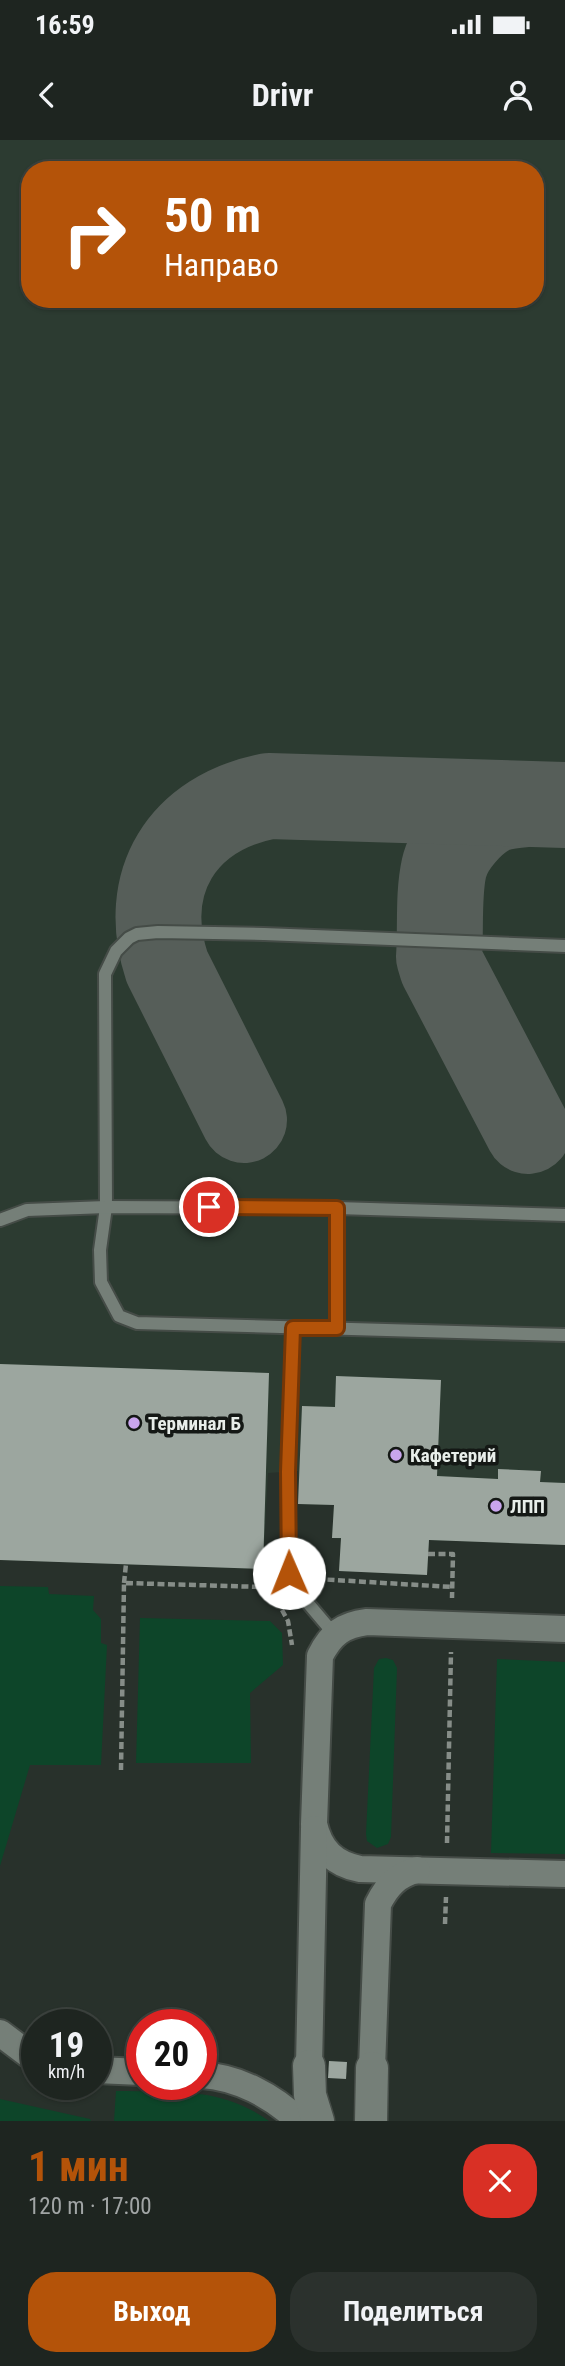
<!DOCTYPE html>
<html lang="ru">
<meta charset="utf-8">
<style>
body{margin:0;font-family:"Roboto Condensed",sans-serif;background:#2b312d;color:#f1f3f6;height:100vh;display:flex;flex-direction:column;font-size:26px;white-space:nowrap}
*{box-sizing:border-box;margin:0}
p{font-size:23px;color:#a1a5a5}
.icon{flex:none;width:38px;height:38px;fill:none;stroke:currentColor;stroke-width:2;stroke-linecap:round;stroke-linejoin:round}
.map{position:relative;height:1981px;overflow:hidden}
.sheet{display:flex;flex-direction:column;background:#1e2520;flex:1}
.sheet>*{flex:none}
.banner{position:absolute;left:21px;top:21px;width:523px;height:147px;border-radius:28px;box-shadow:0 2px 5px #0004,0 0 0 2px #3c423e;background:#b45309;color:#fff;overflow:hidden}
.speed{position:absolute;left:21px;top:1869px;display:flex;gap:14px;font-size:35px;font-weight:700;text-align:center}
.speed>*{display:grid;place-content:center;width:91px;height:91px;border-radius:50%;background:#1e2520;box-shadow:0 2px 5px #0004,0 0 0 2px #3c423e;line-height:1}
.speed small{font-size:18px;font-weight:400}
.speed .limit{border:10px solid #d22;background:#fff;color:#111}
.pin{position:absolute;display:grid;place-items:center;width:60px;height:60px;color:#fff;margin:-30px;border:4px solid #fff;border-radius:50%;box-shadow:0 2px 7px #0007}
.me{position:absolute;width:77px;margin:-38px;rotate:359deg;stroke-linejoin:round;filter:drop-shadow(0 0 5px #0008)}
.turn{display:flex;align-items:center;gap:24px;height:147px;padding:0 28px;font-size:32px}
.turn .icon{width:91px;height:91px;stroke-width:2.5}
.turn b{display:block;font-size:49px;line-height:60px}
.round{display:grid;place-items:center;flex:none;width:74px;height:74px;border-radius:28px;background:#2b312d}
.head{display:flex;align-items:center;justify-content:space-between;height:119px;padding:0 28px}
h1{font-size:42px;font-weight:700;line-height:52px;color:#b45309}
.cta{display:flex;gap:14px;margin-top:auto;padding:14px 28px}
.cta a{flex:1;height:80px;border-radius:28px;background:#b45309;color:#fff;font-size:28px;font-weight:700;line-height:80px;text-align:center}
.cta a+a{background:#2b312d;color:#f1f3f6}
.status{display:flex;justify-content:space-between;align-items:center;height:49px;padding:0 35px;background:#1e2520;direction:ltr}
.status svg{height:19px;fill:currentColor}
header{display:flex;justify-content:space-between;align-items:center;height:91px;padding:0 28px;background:#1e2520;font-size:32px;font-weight:700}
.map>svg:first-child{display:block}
</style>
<div class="status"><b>16:59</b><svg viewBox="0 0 49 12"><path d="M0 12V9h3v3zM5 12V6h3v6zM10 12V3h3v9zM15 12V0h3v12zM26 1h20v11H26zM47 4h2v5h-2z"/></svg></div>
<header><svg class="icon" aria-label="back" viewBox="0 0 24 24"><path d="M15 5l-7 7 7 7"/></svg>Drivr<svg class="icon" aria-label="person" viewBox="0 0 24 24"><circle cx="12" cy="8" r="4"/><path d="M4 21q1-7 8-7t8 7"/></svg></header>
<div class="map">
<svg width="565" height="1981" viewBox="0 0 565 1981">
<rect width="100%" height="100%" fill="#28312b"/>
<path fill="#2c3b31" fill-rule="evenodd" d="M0,0H565V1405L429,1400L427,1435L339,1431L341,1399L332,1398L334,1365L298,1364V1331L268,1333L263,1429L0,1420ZM30,30H536V159H30Z"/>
<g fill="#0d4529">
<polygon points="0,1446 48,1447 49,1454 94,1456 93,1470 101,1479 101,1503 107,1505 101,1625 30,1625 0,1726"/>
<polygon points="140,1478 270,1481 282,1493 283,1525 250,1553 251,1623 136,1623"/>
<polygon points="386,1518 393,1520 397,1528 391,1697 388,1704 377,1708 367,1701 366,1694 374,1528 379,1519"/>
<polygon points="497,1519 565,1522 565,1714 491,1713"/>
<path d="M116,1951C173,1952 220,1946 269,1981H114Z"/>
<polygon points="0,1959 90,1979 91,1981 0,1981"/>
</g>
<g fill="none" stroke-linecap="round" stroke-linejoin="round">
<g stroke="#565e59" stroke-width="86">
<path d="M526,664C515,665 503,666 493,670C472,680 449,706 444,728C438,755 441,789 439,817L442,827L528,991"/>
<path d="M244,980L167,827C139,742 182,673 269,656L565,665"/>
</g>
</g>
<g fill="#9ca69f">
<polygon points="0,1224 269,1233 263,1429 0,1420"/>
<polygon points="336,1236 441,1240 437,1336 498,1339 498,1329 541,1331 540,1342 565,1343 565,1405 429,1400 427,1435 339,1431 341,1398 332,1398 334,1365 298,1364 302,1266 335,1267"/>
<polygon points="329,1921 347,1922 346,1939 328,1938"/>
</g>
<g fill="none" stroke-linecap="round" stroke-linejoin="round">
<defs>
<g id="service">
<polyline points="565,806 264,794 158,792 137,794 129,798 116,811 105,834 106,1067 100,1110 101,1142 119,1176 137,1183 565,1195"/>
<polyline points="337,1068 337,1188"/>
<polyline points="0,1080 27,1070 106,1067 337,1068 565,1075"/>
<polyline points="293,1188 288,1332 289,1433 296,1449 334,1494"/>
</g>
<g id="minor">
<path d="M565,1489L367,1482C343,1485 331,1494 320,1516L314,1684C320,1710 334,1724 360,1729L565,1734"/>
<polyline points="0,1893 28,1914 37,1917"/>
<polyline points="309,1926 314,1689"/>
<path d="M372,1928L378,1764C387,1746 397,1735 417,1730"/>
<polyline points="96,1930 142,1932"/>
<path d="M201,1935C238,1937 273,1956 299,1981"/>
</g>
<g id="tertiary">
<polyline points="309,1926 310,1955 318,1981"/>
<polyline points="371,1981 372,1928"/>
</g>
</defs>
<use href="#service" stroke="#454c47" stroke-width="16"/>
<use href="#minor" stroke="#454c47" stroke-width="30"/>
<use href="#tertiary" stroke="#454c47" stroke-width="35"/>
<g stroke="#868d88" stroke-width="4.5" stroke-dasharray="7 3.5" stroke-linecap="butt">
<polyline points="428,1414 453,1414 452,1458"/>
<polyline points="317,1439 452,1447"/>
<polyline points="124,1443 126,1424"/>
<polyline points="282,1470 288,1481 292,1505"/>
<polyline points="121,1630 124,1443 263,1447 276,1460"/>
<polyline points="447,1703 451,1512"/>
<polyline points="445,1784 446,1757"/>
</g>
<use href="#service" stroke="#757f78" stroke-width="12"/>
<use href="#minor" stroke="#757f78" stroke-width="26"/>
<use href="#tertiary" stroke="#757f78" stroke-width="32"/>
</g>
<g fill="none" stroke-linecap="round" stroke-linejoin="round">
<defs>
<polyline id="route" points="209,1067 337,1068 337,1188 293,1188 288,1332 289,1433"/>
</defs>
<use href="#route" stroke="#753606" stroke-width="18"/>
<use href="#route" stroke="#b45309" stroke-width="12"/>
</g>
<g fill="#c9a5ee" stroke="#141815" stroke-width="2.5">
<circle cx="134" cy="1283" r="7"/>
<circle cx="396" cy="1315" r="7"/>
<circle cx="496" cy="1366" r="7"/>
</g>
<g text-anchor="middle" stroke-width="7" stroke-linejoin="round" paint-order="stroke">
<g font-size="19" font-weight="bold" fill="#e8eeea" stroke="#141815" text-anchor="start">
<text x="148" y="1290">Терминал Б</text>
<text x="410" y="1322">Кафетерий</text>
<text x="510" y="1373">ЛПП</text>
</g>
</g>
</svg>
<div class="speed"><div>19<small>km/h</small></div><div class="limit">20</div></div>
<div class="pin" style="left:209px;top:1067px;background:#d93025"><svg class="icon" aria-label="arrive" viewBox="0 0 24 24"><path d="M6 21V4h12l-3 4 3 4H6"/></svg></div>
<svg class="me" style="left:289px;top:1433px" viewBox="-20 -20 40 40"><circle r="19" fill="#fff"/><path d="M0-13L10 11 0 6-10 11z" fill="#b45309"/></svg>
<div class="banner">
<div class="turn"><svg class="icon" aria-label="right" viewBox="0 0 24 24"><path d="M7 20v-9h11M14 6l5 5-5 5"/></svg><div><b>50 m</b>Направо</div></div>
</div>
</div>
<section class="sheet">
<div class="head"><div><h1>1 мин</h1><p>120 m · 17:00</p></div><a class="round" style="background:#d93025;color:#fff"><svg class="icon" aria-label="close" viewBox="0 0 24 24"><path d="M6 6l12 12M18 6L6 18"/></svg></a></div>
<div class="cta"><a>Выход</a><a>Поделиться</a></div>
</section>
